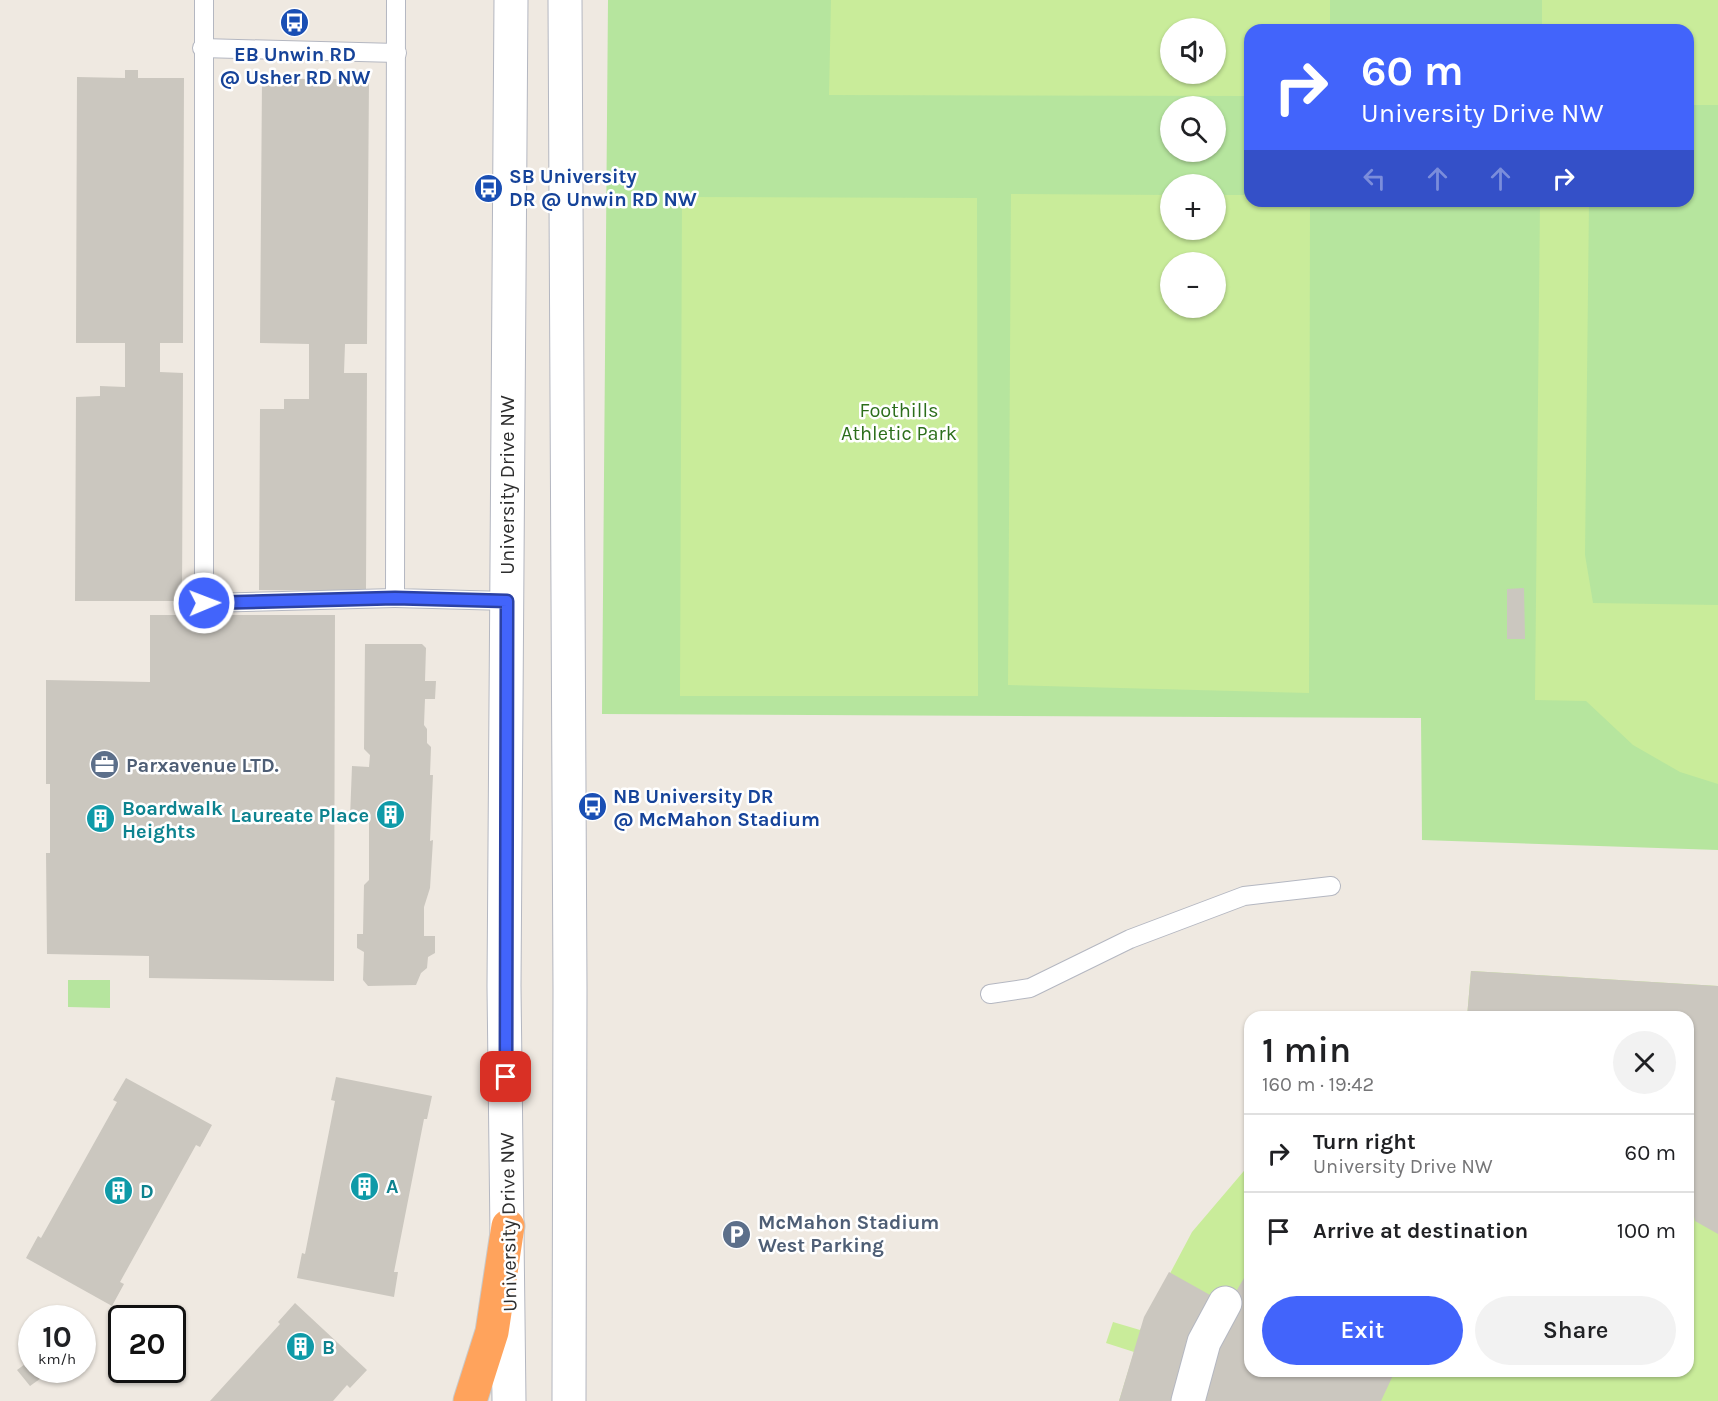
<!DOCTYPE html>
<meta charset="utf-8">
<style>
body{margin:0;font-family:Karla,sans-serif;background:#f2f2f2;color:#202124;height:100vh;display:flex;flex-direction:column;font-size:22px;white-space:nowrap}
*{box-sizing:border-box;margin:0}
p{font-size:20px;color:#757577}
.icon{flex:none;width:33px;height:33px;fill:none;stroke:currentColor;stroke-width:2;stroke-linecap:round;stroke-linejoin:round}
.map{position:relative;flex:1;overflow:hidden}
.sheet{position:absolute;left:1244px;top:1011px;width:450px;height:366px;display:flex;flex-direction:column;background:#fff;border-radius:18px;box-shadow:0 2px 4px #0004}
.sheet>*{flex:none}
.banner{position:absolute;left:1244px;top:24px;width:450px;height:183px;border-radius:18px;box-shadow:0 2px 4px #0004;background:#4264fb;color:#fff;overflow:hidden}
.tools{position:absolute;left:1160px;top:18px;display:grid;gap:12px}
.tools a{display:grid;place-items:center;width:66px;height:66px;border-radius:50%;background:#fff;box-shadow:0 2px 4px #0004;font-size:30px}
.speed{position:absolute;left:18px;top:1305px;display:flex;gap:12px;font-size:30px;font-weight:700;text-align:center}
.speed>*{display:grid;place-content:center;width:78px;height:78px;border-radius:50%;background:#fff;box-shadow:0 2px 4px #0004;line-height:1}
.speed small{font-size:15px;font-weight:400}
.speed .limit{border:3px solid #111;border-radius:9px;background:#fff;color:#111}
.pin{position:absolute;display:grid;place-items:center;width:51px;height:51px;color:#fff;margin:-26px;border-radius:12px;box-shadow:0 3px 9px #0006}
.me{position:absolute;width:66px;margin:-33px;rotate:89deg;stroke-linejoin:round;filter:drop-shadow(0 0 4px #0008)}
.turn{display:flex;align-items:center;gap:21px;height:126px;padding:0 18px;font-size:27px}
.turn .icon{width:78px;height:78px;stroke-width:2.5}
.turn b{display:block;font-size:42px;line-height:51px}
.lanes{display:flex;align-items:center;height:57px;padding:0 18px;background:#0003;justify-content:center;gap:30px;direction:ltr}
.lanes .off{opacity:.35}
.round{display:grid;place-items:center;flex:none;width:63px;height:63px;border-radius:32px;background:#f2f2f2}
.headline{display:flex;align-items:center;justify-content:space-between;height:102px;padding:0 18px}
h1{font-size:36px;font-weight:600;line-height:45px}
.primary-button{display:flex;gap:12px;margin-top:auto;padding:12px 18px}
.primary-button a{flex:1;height:69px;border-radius:36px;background:#4264fb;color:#fff;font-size:24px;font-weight:600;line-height:69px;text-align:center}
.primary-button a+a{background:#f2f2f2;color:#202124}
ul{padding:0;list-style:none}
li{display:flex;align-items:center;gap:18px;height:78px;padding:0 18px;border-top:2px solid #e0e0e0}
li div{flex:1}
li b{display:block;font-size:22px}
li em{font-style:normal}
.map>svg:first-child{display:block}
</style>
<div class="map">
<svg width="1718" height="1401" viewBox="0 0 1718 1401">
<rect width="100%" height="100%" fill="#efe9e1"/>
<g fill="#b6e59e" fill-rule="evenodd">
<path d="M608,0H1718V850L1422,840L1421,718L602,714ZM1170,28H1215V74H1170ZM1250,30H1688V201H1250ZM1170,106H1215V152H1170ZM1170,184H1215V230H1170ZM1170,262H1215V308H1170Z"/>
<polygon points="68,980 110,980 110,1008 68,1007"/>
</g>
<g fill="#c9ec9a" fill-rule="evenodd">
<path d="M831,0H1330V30H1250L1249,96L829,95ZM1170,28H1215V74H1170Z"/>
<polygon points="1542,0 1718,0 1718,105 1688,105 1688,30 1542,30"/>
<path d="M1011,194L1170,195V230H1215V195H1249L1250,201H1310L1309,693L1008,685ZM1215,262V308H1170V262Z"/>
<polygon points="682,197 977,198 978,696 680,696"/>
<polygon points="1540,201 1589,201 1585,555 1593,603 1718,605 1718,784 1680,772 1633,745 1586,701 1535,700"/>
<polygon points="1471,971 1718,986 1718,1401 1119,1401 1134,1352 1106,1343 1113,1322 1140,1330 1192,1232 1249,1165 1250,1371 1688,1371 1688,1017 1467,1017"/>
</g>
<g fill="#cbc7bf">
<polygon points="125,70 138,70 138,78 184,78 183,343 160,343 160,372 183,373 182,601 75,601 76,397 100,396 100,386 125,387 125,343 76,343 77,77 125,78"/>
<polygon points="310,70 323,71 323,79 369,79 367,344 345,344 344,373 367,373 366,591 259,590 260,409 284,409 284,399 309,399 309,344 260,343 262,79 310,79"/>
<polygon points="1524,588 1525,639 1507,639 1507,589"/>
<polygon points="150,615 335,615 334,981 149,978 149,956 47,954 46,853 50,853 50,784 46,784 46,680 150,682"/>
<polygon points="365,644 422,644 426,648 425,681 436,681 435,699 425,699 424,725 427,729 427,743 431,747 430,775 433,775 430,841 433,840 430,888 424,907 424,936 435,936 435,953 428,957 427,968 421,973 416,985 368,986 363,980 364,952 357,948 357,934 363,934 364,885 369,880 369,819 350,818 352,766 369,767 370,755 364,749"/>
<polygon points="1471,971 1718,986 1718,1234 1695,1221 1688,1191 1688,1017 1467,1017"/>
<polygon points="336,1077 432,1096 427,1119 424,1119 394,1272 398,1272 394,1297 297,1278 302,1253 305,1254 335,1101 331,1100"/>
<polygon points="126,1078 212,1125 200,1147 196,1145 120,1282 124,1284 112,1306 26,1258 38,1236 41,1238 117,1102 113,1100"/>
<polygon points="1250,1268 1250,1371 1395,1371 1381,1401 1119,1401 1144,1317 1169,1272 1228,1305"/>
<polygon points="295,1303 367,1370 350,1388 347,1385 333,1401 210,1401 280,1324 278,1322"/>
<polygon points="32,1359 32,1370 51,1371 30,1386 17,1370"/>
</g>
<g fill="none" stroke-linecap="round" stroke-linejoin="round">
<defs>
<g id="lane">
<polyline points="204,0 204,603 395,598"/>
<polyline points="396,0 395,598 507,601"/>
<polyline points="202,48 397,53"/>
<polyline points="990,994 1030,988 1130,939 1244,896 1331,886"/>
</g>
<polyline id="street" points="1188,1401 1204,1342 1225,1303"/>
<g id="secondary">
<polyline points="565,0 570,989 569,1401"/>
<polyline points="509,1401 504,986 511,0"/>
</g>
<polyline id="highway" points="470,1401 492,1332 508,1226"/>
</defs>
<use href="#lane" stroke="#b4b7c1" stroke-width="20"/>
<use href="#street" stroke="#b4b7c1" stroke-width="35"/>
<use href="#secondary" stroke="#b4b7c1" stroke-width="35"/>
<use href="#highway" stroke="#c9c9c9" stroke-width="35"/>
<use href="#lane" stroke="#fff" stroke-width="18"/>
<use href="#street" stroke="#fff" stroke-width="33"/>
<use href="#secondary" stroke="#fff" stroke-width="33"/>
<use href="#highway" stroke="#ffa35c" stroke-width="33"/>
</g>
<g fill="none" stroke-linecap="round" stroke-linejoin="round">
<defs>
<polyline id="route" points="204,603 395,598 507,601 506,1077"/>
</defs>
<use href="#route" stroke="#2b41a3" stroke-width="15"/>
<use href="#route" stroke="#4264fb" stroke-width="10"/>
</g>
<defs>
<symbol id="bus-disc" viewBox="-11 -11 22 22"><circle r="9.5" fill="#1a4fb4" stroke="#fff"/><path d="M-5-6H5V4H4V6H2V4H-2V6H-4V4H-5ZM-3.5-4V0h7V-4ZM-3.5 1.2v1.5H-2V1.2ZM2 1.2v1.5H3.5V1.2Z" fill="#fff"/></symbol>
<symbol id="office-disc" viewBox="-11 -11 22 22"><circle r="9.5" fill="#5c6f8a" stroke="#fff"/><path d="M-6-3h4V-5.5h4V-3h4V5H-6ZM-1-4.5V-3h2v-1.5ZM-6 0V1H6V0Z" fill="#fff"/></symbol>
<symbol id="building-disc" viewBox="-11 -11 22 22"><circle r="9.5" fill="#0f9aa8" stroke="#fff"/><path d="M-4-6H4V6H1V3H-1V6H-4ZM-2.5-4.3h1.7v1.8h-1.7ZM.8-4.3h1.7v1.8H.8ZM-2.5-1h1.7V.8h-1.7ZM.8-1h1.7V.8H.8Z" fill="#fff"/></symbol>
<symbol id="parking-disc" viewBox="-11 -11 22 22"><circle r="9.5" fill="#5c6f8a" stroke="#fff"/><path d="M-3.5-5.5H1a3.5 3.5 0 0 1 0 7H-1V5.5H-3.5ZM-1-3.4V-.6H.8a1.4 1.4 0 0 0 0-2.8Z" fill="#fff"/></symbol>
</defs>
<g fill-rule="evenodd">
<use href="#bus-disc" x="278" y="6" width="33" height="33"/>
<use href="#bus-disc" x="472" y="172" width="33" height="33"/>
<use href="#office-disc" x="88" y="748" width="33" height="33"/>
<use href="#bus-disc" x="576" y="790" width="33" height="33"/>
<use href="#building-disc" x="374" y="798" width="33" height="33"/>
<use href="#building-disc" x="84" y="802" width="33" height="33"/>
<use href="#building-disc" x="348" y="1170" width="33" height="33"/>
<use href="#building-disc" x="102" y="1174" width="33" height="33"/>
<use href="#parking-disc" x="720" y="1218" width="33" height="33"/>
<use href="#building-disc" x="284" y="1330" width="33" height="33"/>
</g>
<g text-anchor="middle" stroke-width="5" stroke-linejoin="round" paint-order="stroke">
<g font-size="20" font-weight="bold" fill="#164399" stroke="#fff" text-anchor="start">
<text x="295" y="61" text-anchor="middle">EB Unwin RD<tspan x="295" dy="23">@ Usher RD NW</tspan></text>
<text x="509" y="183">SB University<tspan x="509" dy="23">DR @ Unwin RD NW</tspan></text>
<text x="613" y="803">NB University DR<tspan x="613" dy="23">@ McMahon Stadium</tspan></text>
</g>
<g font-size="20" fill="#2c6e1b" stroke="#fff">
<text x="899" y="417">Foothills<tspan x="899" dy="23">Athletic Park</tspan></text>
</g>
<g font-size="20" fill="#2e2e2e" stroke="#fff">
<text transform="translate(507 485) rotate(-90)" y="7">University Drive NW</text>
<text transform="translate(508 1222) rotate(-91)" y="7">University Drive NW</text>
</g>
<g font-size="20" font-weight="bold" fill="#4e5e75" stroke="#fff" text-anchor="start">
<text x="126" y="772">Parxavenue LTD.</text>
<text x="758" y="1229">McMahon Stadium<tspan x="758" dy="23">West Parking</tspan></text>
</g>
<g font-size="20" font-weight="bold" fill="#0d838f" stroke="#fff" text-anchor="start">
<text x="122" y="815">Boardwalk<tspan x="122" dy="23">Heights</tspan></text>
<text x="369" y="822" text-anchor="end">Laureate Place</text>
<text x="386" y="1193">A</text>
<text x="140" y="1198">D</text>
<text x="322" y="1354">B</text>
</g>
</g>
</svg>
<div class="tools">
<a><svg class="icon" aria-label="sound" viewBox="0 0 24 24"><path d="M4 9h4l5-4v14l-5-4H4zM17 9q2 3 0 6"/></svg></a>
<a><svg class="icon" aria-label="search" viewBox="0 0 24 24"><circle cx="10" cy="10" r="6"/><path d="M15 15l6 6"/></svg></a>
<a>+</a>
<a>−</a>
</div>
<div class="speed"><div>10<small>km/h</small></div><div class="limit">20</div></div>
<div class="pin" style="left:506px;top:1077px;background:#d93025"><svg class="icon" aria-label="arrive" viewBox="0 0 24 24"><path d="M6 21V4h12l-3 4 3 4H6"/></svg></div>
<svg class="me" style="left:204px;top:603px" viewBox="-20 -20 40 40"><circle r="17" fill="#4264fb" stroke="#fff" stroke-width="3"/><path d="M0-11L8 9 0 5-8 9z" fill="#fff"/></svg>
<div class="banner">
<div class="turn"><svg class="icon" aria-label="right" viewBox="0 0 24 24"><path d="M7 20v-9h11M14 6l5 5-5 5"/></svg><div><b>60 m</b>University Drive NW</div></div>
<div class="lanes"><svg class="icon off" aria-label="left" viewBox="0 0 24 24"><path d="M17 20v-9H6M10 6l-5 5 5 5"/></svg><svg class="icon off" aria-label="ahead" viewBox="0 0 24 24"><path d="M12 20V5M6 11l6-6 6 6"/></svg><svg class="icon off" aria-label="ahead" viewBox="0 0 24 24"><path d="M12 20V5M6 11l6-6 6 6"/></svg><svg class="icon" aria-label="right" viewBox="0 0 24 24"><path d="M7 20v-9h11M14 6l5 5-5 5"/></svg></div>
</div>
<section class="sheet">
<div class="headline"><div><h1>1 min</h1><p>160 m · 19:42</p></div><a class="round"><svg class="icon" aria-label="close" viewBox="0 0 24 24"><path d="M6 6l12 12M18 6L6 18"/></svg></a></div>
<ul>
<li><svg class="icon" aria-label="right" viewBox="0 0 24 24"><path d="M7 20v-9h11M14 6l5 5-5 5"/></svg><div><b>Turn right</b><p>University Drive NW</p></div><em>60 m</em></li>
<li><svg class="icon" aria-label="arrive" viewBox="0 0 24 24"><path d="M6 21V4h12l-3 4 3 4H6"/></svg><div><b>Arrive at destination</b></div><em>100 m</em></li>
</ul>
<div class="primary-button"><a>Exit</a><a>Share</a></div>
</section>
</div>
